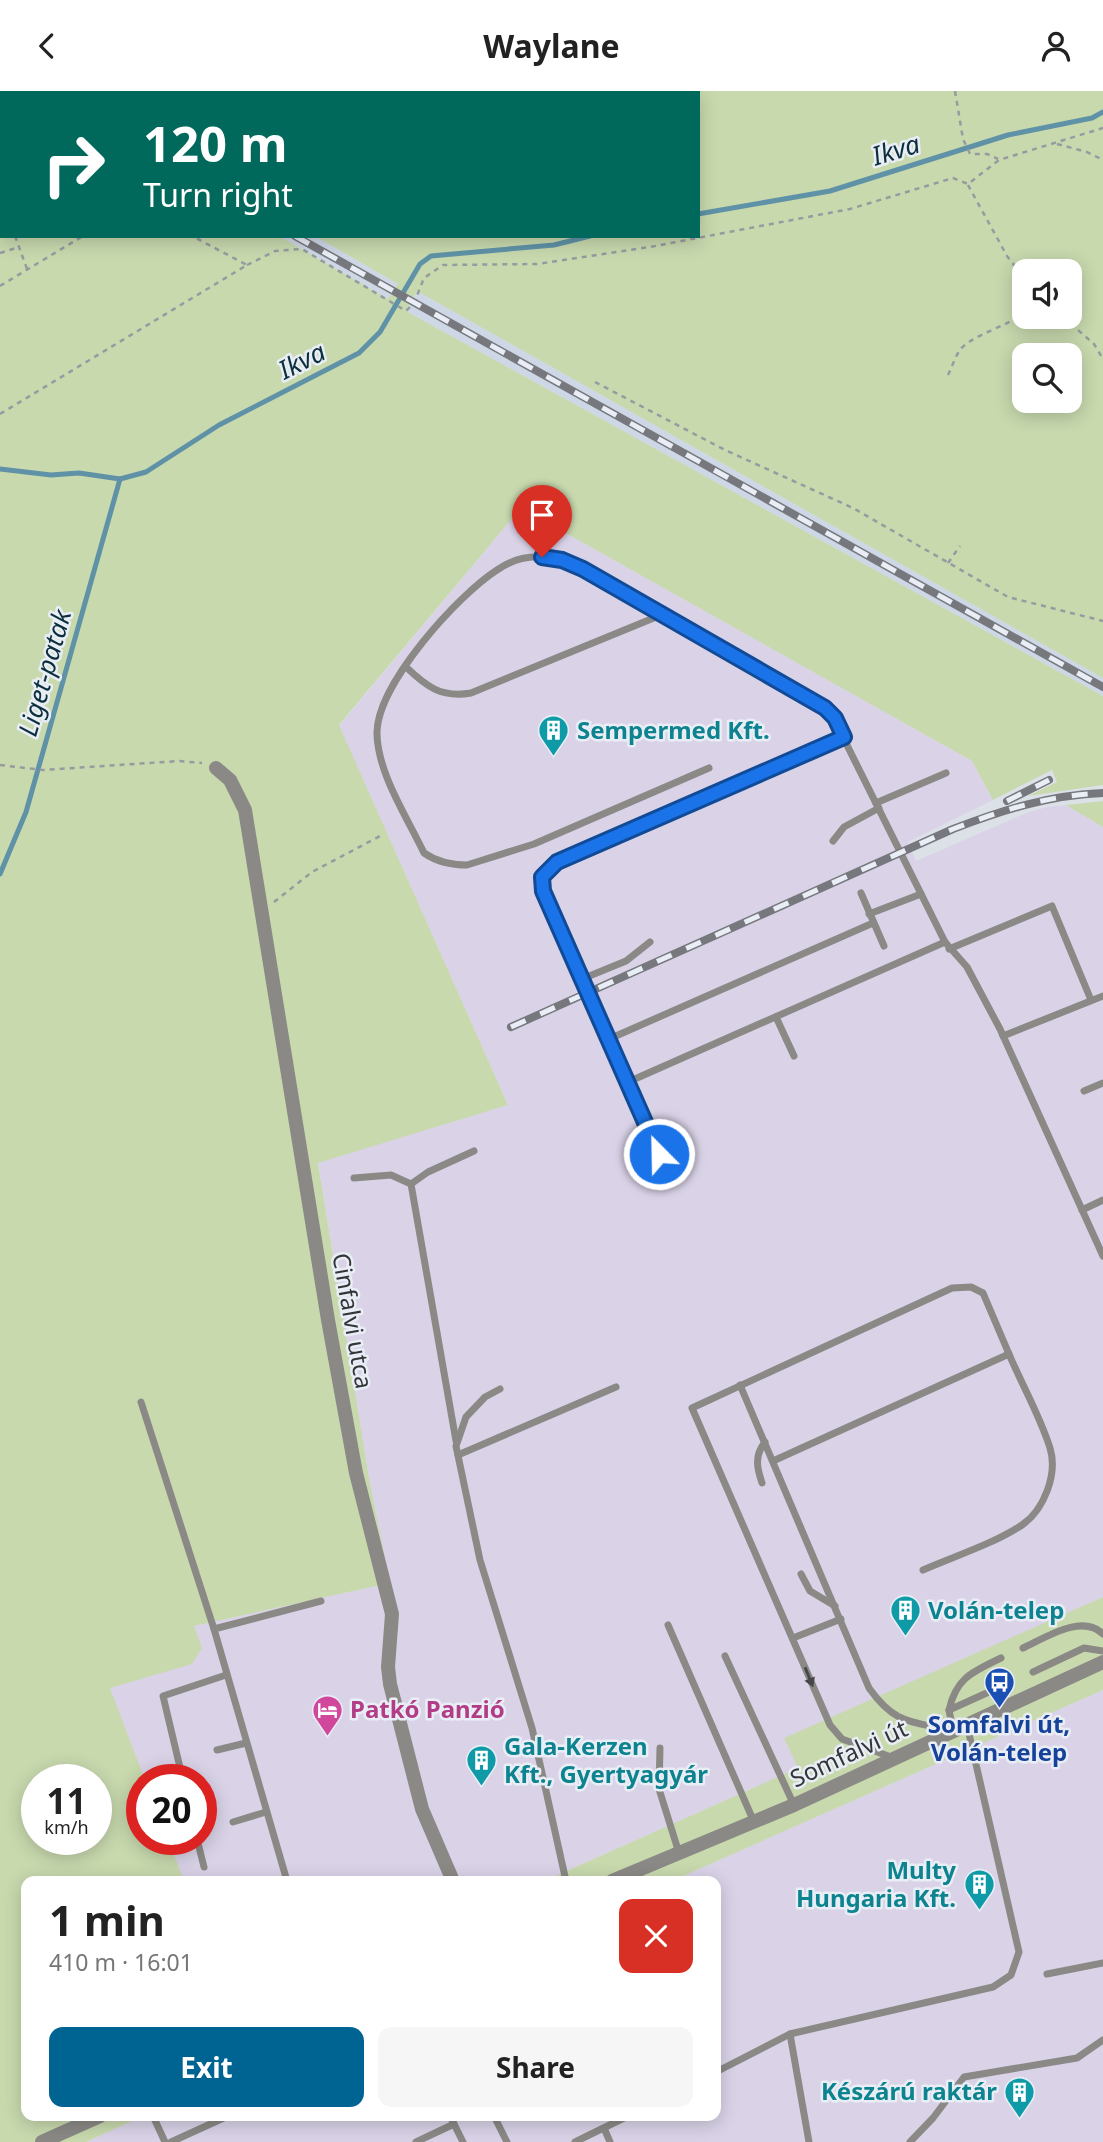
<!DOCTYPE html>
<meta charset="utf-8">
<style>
body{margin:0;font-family:"Noto Sans",sans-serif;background:#f6f6f6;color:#222;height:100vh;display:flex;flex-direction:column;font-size:26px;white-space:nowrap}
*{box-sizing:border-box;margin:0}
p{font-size:23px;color:#767676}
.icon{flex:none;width:38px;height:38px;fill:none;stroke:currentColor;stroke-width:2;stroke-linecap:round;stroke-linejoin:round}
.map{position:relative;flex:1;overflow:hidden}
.drawer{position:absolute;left:21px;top:1785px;width:700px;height:245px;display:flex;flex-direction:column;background:#fff;border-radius:14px;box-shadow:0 4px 18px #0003}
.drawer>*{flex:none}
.hud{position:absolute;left:0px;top:0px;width:700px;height:147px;box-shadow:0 4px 18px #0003;background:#00695c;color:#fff;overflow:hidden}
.fabs{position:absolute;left:1012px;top:168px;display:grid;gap:14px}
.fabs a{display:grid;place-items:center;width:70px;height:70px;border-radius:14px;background:#fff;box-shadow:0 4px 18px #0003;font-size:35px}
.speed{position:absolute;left:21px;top:1673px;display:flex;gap:14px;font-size:35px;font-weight:700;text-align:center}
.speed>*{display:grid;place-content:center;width:91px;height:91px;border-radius:50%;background:#fff;box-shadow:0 4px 18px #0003;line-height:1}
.speed small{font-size:18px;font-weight:400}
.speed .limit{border:10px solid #d22;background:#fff;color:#111}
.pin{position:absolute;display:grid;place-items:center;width:60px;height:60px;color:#fff;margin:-72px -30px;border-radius:50% 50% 50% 0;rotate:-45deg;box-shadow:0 0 7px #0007}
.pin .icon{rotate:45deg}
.me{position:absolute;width:77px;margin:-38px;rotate:337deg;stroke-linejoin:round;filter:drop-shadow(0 0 5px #0008)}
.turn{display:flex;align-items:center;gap:24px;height:147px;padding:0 28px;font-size:32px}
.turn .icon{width:91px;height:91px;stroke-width:2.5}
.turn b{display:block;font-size:49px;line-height:60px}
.round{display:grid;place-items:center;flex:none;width:74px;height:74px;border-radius:14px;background:#f6f6f6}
.summary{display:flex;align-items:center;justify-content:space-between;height:119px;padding:0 28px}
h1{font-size:42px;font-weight:700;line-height:52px}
.cta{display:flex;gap:14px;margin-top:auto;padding:14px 28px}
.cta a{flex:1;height:80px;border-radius:14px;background:#006493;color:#fff;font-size:28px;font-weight:700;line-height:80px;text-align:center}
.cta a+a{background:#f6f6f6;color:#222}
header{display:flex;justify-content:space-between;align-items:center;height:91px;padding:0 28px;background:#fff;font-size:32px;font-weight:700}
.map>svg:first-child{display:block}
</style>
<header><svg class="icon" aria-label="back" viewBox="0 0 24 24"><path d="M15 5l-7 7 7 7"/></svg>Waylane<svg class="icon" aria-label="person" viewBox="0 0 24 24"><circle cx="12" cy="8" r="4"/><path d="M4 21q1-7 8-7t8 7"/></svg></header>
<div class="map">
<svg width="1103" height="2051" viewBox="0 0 1103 2051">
<rect width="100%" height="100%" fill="#dce1e8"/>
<g fill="#ced7e5">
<polygon points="279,145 315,145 398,193 388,208"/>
<polygon points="417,200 1103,587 1103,605 406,220"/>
</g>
<g fill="#dad3e8" fill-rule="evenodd">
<path d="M521,417L972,670L993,709L908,751L916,770L1026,722L1047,716L1066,714L1103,736V1506L928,1586L785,1647L799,1677L544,1790H145L110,1597L194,1535L390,1492L369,1387L318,1071L508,1014L339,635ZM142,1689H201V1748H142Z"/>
<polygon points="1103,1599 1103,2051 86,2051 143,2025 716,2025 716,1790 672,1790"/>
</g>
<g fill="#c8d9ae" fill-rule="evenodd">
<path d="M0,0H1103V587L417,200L406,220L1103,605V694L1028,705L1057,691L1052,679L993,709L972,670L521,417L339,634L508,1014L318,1072L369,1387L390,1492L194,1535L202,1557L192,1573L110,1597L145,1689H142V1748H168L184,1790H26V2025H143L86,2051H0V51L2,145H279L388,208L398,193L315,145H698V2H2V30ZM1024,180H1069V226H1024ZM1024,264H1069V310H1024ZM37,1689H96V1748H37Z"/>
<polygon points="1103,710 1103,736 1066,714"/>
<polygon points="1103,1506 1103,1599 672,1790 544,1790 798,1677 784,1647"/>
</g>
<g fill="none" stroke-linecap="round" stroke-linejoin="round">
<g stroke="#5f92a7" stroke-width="5">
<polyline points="698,123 830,100 1008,44 1092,27 1103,21"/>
<polyline points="0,378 51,384 79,382 120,388 146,381 219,334 359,262 380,241 420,173 431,165 554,154 590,145"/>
<polyline points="0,783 26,721 120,388"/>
</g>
<g stroke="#979ba0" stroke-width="2.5" stroke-dasharray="5 5" stroke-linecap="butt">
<polyline points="955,0 963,48 970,63 987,63 998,68"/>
<polyline points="0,23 0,27"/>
<polyline points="1057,53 1087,61 1103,69"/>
<polyline points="968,94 1007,165 1024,187"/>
<polyline points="0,101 2,107"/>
<polyline points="15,145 27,178"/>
<polyline points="0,162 19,156"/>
<polyline points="247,174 275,160 302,158 406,220 414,212 424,187 443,174 537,173 650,156 850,118 953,87 968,93 999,69 1103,37"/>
<polyline points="0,195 83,145"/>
<polyline points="1063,226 1094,253 1103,268"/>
<path d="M948,284C952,276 955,266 960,259C969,246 1008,234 1024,223"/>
<polyline points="595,291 725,359 853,417 1008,506 1103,530"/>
<polyline points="0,323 247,174 192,145"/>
<polyline points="948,472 960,455"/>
<polyline points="0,674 43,679 179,670 202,672"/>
<polyline points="274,811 312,781 382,744"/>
</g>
<g stroke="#8b8986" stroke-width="7">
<path d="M661,524C626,504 584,467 542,466C526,465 510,470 497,479C458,504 376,594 377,643C378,683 407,726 424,762C437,771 451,774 467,774L534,753L709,677"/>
<path d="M406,576C427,596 441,607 471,602L661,524L831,622L945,851L967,876L1000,938L1103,1165"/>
<polyline points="876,712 946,682"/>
<polyline points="833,750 844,736 879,717"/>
<polyline points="861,802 884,855"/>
<polyline points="869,823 921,803"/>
<polyline points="949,858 1052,815 1091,909"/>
<polyline points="582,888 626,870 650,851"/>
<polyline points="776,926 794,965"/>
<polyline points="1003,945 1103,905"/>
<polyline points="609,948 873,832"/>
<polyline points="628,991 945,851"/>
<polyline points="1084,1000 1103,992"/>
<path d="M659,1063L543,800C539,786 545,778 557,771L844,646"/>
<polyline points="354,1087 391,1084 411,1093 456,1350"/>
<polyline points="411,1093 428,1081 474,1060"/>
<polyline points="1082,1119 1103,1109"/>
<path d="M740,1294L869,1597C896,1635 912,1630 953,1640L949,1619L1011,1591"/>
<polyline points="500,1298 485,1306 466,1326 456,1355 480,1469 532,1637 566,1790"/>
<polyline points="141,1311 214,1538"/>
<polyline points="458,1364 616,1296"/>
<path d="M773,1370L1009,1263C1022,1294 1040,1325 1050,1357C1058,1383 1044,1419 1022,1434C993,1453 955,1465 923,1479"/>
<path d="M762,1392C757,1377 754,1365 765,1351"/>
<polyline points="801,1483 810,1500 835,1515"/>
<polyline points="668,1534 754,1731"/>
<polyline points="793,1547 841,1528"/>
<path d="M1023,1557C1045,1547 1082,1522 1103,1543"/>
<polyline points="725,1565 794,1714"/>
<polyline points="1033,1581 1084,1557 1103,1560"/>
<path d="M949,1619C956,1587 972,1581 1001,1567"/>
<polyline points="660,1657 659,1698 679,1762"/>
<polyline points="217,1659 246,1652"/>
<polyline points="891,1666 842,1648 830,1634 692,1317 952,1197 971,1196 983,1202 1009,1263"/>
<polyline points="183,1689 163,1605 226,1584"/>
<polyline points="233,1731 266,1721"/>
<polyline points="197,1748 204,1776"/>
<polyline points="287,1790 214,1538 321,1510"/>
<polyline points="1047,1883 1103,1872"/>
<polyline points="790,1943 809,2051"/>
<polyline points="716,1981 790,1943 993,1896 1011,1884 1019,1861 967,1634"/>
<polyline points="153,2025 165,2051"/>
<polyline points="450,2025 463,2051"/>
<polyline points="494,2025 507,2051"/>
<polyline points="604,2037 610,2051"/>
<polyline points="171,2051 228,2025"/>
<polyline points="416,2051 454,2033"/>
<polyline points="575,2051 628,2025"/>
<polyline points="910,2051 933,2027 964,1986 1077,1967 1103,1949"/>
</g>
<g stroke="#8b8986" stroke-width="14">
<polyline points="216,677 230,689 245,719 328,1229 356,1382 392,1523 388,1576 390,1593 422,1718 453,1790"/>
<polyline points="612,1790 794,1714 1103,1571"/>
<polyline points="42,2051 100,2025"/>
</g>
<defs>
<g id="rail">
<polyline points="0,41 2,41"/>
<polyline points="295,145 1103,596"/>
<polyline points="1007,710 1049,689"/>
<path d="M511,936L953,738C1003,719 1049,704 1103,702"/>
</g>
</defs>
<use href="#rail" stroke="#76787d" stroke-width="8"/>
<use href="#rail" stroke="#e9eef6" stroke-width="5" stroke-dasharray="16" stroke-linecap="butt"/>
</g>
<defs><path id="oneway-solid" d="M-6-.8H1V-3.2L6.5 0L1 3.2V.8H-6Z" transform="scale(1.75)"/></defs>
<use fill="#454648" href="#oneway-solid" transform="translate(809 1586) rotate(68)"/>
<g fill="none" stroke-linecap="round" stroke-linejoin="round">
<defs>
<polyline id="route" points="542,466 562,469 583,478 825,617 835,627 844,646 557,771 542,786 543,800 659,1063"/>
</defs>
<use href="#route" stroke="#114b97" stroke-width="18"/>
<use href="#route" stroke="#1a73e8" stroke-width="12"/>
</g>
<defs>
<symbol id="building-pin" viewBox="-11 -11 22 30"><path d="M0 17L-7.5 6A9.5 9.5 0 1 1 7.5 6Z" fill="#0f9aa8" stroke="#e9eef6"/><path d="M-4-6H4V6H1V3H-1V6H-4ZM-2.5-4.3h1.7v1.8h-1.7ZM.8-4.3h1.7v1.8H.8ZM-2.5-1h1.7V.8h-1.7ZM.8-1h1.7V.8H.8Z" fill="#fff"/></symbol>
<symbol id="bus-pin" viewBox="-11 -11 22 30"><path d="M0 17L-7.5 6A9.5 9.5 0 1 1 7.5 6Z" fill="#1a4fb4" stroke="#e9eef6"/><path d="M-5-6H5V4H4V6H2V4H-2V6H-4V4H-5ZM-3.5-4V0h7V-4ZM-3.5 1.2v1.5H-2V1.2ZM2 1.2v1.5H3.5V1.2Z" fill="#fff"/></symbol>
<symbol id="hotel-pin" viewBox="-11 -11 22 30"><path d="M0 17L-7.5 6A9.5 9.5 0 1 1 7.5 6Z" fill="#d1479c" stroke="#e9eef6"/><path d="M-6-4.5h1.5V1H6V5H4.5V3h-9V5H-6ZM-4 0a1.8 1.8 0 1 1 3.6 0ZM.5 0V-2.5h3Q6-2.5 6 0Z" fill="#fff"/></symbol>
</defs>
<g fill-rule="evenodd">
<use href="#building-pin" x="536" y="622" width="35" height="47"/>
<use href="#building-pin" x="888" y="1502" width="35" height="47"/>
<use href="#bus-pin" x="982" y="1574" width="35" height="47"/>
<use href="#hotel-pin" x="310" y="1602" width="35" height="47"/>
<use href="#building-pin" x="464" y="1652" width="35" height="47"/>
<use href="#building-pin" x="962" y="1776" width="35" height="47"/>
<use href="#building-pin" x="1002" y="1984" width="35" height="47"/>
</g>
<g text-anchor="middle" stroke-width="5" stroke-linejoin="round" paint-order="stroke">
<g font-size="24" font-weight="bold" fill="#0d838f" stroke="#e9eef6" text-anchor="start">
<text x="577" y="648">Sempermed Kft.</text>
<text x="928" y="1528">Volán-telep</text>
<text x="504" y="1664">Gala-Kerzen<tspan x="504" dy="28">Kft., Gyertyagyár</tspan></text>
<text x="956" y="1788" text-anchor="end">Multy<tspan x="956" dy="28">Hungaria Kft.</tspan></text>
<text x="997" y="2009" text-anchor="end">Készárú raktár</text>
</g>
<g font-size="24" fill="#343538" stroke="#e9eef6">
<text transform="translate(352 1230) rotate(80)" y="8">Cinfalvi utca</text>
<text transform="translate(849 1663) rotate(-25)" y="8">Somfalvi út</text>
</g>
<g font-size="24" font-weight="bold" fill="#b23c85" stroke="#e9eef6" text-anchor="start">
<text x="350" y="1627">Patkó Panzió</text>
</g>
<g font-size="24" font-weight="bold" fill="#164399" stroke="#e9eef6">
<text x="999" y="1642">Somfalvi út,<tspan x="999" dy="28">Volán-telep</tspan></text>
</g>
<g font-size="26" font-style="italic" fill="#0c2f3c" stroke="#e9eef6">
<text transform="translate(896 59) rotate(-17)" y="9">Ikva</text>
<text transform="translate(302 270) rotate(-27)" y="9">Ikva</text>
<text transform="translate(45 582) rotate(-74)" y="9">Liget-patak</text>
</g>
</g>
</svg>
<div class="fabs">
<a><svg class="icon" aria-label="sound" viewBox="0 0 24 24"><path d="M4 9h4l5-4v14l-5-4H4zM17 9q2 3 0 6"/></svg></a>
<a><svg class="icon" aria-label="search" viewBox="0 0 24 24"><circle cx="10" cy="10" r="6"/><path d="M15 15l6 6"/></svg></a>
</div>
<div class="speed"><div>11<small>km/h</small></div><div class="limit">20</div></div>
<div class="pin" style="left:542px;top:466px;background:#d93025"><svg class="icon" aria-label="arrive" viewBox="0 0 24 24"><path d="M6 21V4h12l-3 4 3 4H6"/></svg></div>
<svg class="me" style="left:659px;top:1063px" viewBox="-20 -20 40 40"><circle r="17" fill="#1a73e8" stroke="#fff" stroke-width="3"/><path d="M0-11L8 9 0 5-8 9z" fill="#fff"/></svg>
<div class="hud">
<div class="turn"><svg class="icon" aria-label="right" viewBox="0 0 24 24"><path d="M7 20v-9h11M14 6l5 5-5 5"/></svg><div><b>120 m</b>Turn right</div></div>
</div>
<section class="drawer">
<div class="summary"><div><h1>1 min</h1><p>410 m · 16:01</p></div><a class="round" style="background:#d93025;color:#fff"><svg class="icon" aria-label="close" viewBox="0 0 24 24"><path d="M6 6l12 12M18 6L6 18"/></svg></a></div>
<div class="cta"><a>Exit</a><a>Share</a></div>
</section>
</div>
